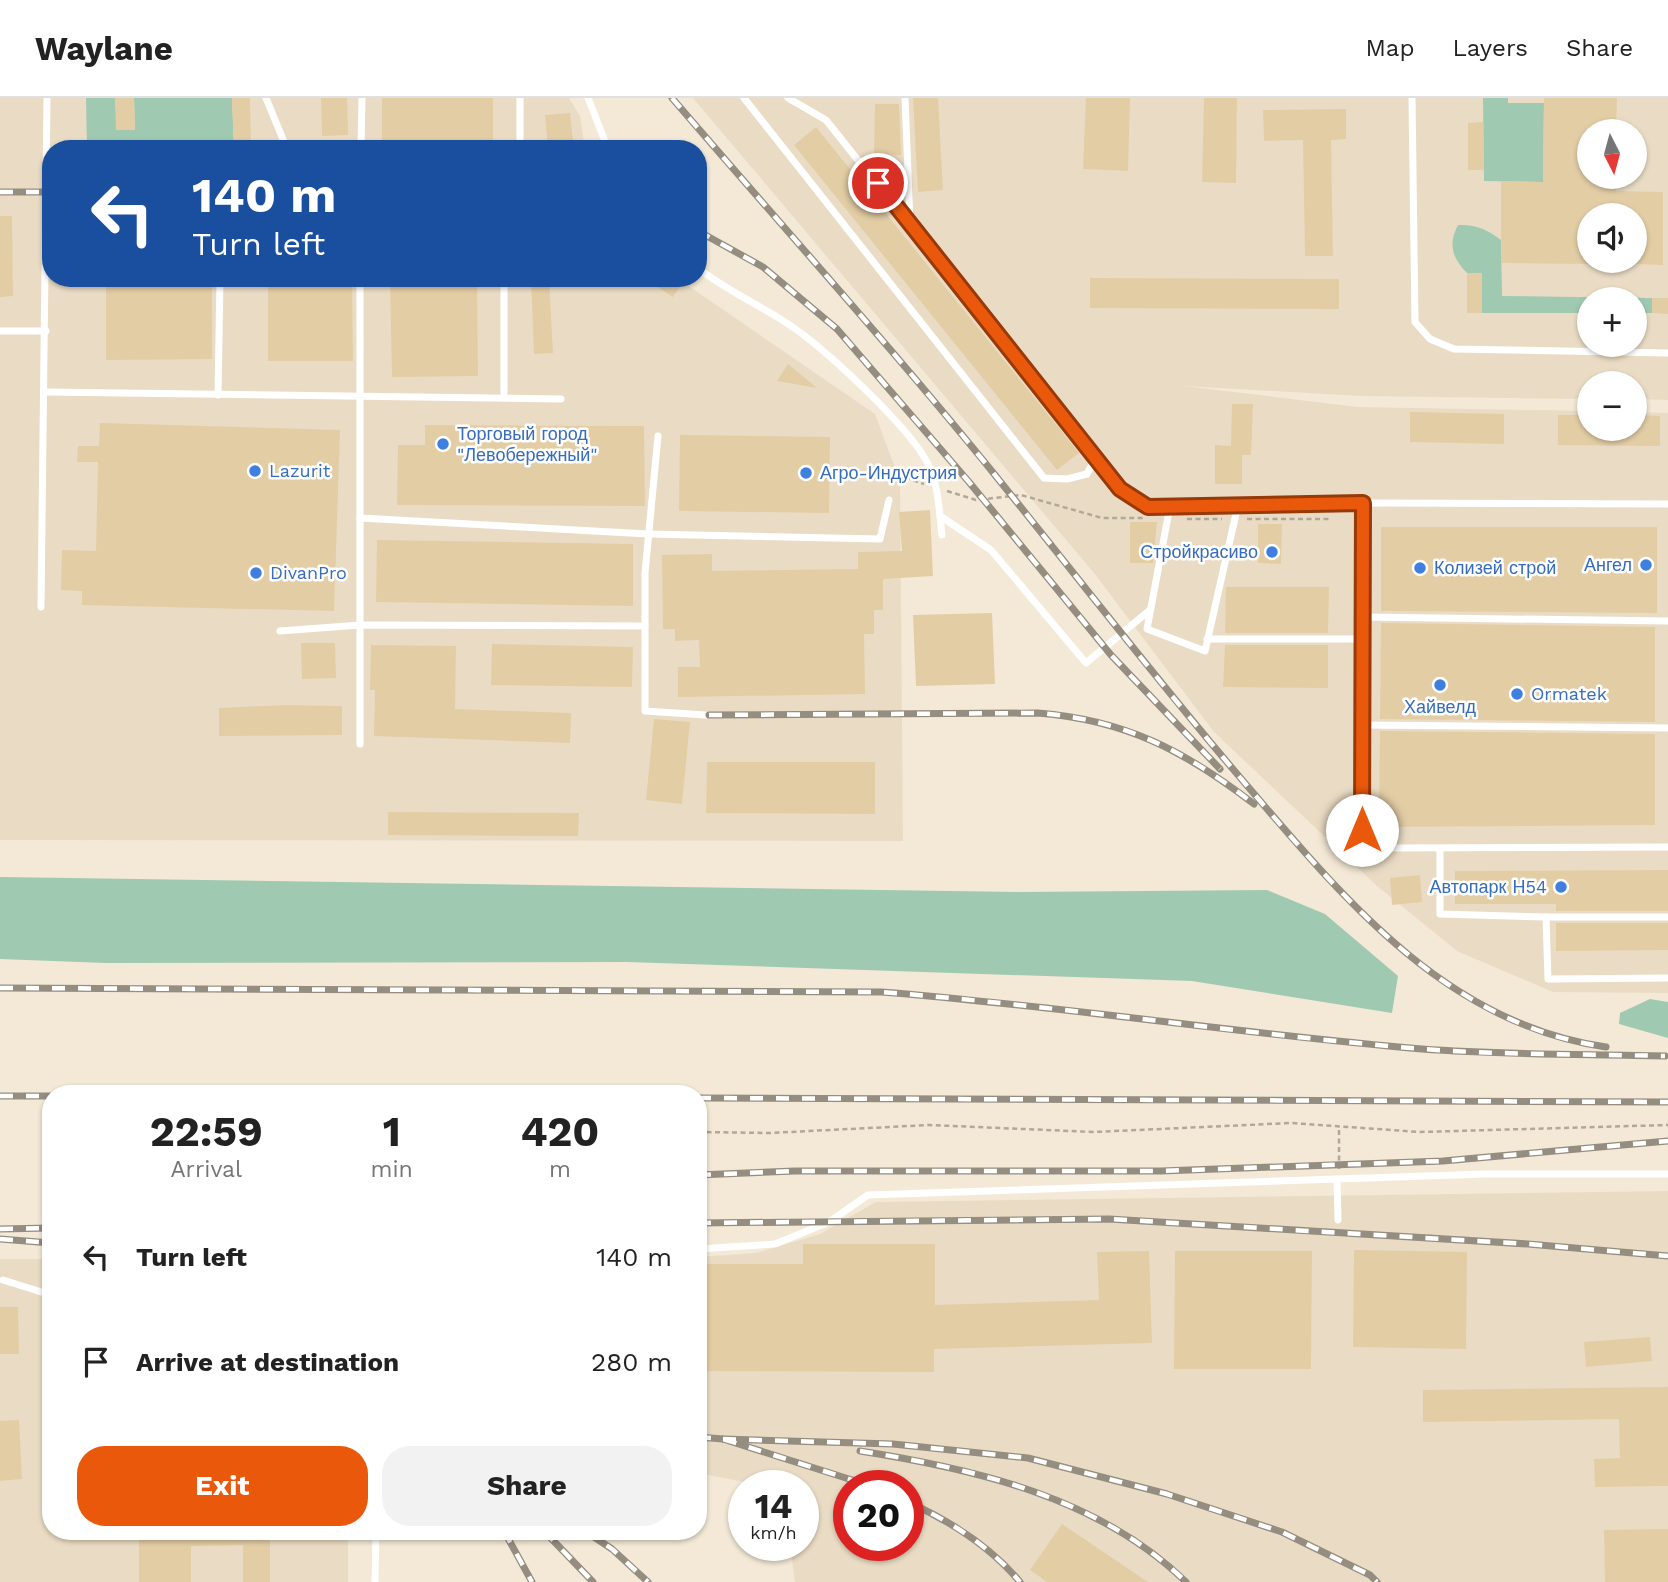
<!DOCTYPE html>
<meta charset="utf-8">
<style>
body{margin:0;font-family:"Work Sans",sans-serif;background:#f2f2f2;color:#222;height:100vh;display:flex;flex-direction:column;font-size:26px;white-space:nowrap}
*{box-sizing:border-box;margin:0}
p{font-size:23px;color:#767676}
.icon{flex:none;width:38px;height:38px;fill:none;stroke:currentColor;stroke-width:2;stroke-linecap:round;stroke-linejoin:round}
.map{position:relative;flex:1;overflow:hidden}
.side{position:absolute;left:42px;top:987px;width:665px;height:455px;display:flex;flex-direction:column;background:#fff;border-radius:28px;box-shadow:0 2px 5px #0004}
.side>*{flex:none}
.hud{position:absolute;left:42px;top:42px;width:665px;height:147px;border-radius:28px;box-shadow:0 2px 5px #0004;background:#1a4fa0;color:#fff;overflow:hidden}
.needle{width:46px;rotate:174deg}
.buttons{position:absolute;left:1577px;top:21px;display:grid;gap:14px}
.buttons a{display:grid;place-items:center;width:70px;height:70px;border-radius:50%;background:#fff;box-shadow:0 2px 5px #0004;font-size:35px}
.speed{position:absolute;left:728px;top:1372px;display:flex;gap:14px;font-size:35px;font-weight:700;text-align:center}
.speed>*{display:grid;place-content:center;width:91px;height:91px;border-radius:50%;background:#fff;box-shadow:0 2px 5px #0004;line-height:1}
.speed small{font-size:18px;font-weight:400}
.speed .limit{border:10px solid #d22;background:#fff;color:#111}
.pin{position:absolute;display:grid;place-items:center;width:60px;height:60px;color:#fff;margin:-30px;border:4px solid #fff;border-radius:50%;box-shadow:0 2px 7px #0007}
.me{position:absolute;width:77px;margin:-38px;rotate:0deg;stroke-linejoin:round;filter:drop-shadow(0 0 5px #0008)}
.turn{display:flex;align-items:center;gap:24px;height:147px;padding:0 35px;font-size:32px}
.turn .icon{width:91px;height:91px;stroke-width:2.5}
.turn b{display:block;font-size:49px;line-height:60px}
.eta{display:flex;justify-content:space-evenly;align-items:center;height:119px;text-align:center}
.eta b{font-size:42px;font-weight:700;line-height:49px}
.cta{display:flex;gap:14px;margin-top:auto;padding:14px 35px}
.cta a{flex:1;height:80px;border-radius:28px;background:#ea580c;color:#fff;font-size:28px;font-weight:700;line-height:80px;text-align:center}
.cta a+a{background:#f2f2f2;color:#222}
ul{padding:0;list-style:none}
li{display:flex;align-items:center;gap:21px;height:105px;padding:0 35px}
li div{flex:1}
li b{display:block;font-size:26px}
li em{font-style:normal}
header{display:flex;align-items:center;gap:42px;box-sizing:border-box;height:98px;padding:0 35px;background:#fff;border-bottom:2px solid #e0e0e0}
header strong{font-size:33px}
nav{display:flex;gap:38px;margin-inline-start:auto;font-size:24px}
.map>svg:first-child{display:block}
</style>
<header>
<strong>Waylane</strong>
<nav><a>Map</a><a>Layers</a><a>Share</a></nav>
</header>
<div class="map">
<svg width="1668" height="1484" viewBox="0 0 1668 1484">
<rect width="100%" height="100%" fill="#f3e9d6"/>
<g fill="#eadcc4" fill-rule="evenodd">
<polygon points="0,0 569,0 580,18 585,51 51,51 51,180 677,180 875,316 900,383 903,743 0,742"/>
<path d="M693,0H1668V302L1635,301L1634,285H1589V301L1361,298L1184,288L1358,309L1589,313V331H1634L1635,314L1668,315V895L1553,894L1457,853L1377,788L1214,634L1094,475ZM1589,33H1634V79H1589ZM1589,117H1634V163H1589ZM1589,201H1634V247H1589Z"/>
<path d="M1668,1093V1484H795L790,1447H803V1388H765L698,1375V1159L756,1155L820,1136L876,1104ZM849,1388H908V1447H849Z"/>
<polygon points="0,1161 51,1161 51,1433 348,1433 348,1484 0,1484"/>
</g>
<g fill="#a0c9b1">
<polygon points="86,0 115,0 117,32 135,32 134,0 232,0 234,51 87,51"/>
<polygon points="1483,0 1508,0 1508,5 1544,5 1543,84 1484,83"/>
<path d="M1458,127C1475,126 1487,131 1501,142L1502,198L1652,200V215H1635L1634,201H1589V215H1482V175H1467C1452,160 1448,146 1458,127Z"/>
<polygon points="0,779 1020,794 1267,792 1325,816 1398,878 1392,915 1192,883 627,864 106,865 0,861"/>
<polygon points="1650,901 1668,904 1668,940 1619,926 1620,915"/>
</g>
<g fill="#e3cda5">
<polygon points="115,0 134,0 135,32 116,32"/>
<polygon points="232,0 250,0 251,51 234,51"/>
<polygon points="321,0 347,0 348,37 322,38"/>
<polygon points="382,0 493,0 493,48 382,47"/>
<polygon points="913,0 938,0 943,92 918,94"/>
<polygon points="1086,0 1130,0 1128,73 1083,71"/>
<polygon points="1204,0 1237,0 1236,85 1202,84"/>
<polygon points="1544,0 1617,0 1616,33 1589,33 1589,79 1616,79 1616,93 1663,94 1663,167 1634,166 1634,117 1589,117 1589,166 1501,165 1501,83 1543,84"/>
<polygon points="875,6 899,6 901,57 874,56"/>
<polygon points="1346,11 1346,41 1331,42 1333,158 1305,158 1303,42 1264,43 1263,12"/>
<polygon points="570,15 574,51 548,51 545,17"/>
<polygon points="1483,24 1484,72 1468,72 1468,25"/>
<polygon points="816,29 1079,355 1057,372 794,47"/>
<polygon points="0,118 12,118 13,198 0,199"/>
<rect x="1467" y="175" width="15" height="40"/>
<polygon points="106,180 212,180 212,261 106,262"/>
<polygon points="268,180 352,180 353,263 268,263"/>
<polygon points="390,180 477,180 478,278 392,279"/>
<polygon points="531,180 549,180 553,255 534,256"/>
<polygon points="644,180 671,180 681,187 673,199"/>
<polygon points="1090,180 1339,181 1339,211 1090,210"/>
<polygon points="1652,200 1668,200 1668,216 1652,215"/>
<polygon points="788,266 817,290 777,283"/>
<polygon points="1232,306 1253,306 1251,357 1242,357 1242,386 1215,386 1215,347 1231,348"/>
<polygon points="1410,314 1504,316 1504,346 1410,344"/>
<polygon points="1558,317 1589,317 1589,331 1634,331 1634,317 1660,318 1660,348 1558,347"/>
<polygon points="100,325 340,332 334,513 82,507 82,493 61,492 62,452 96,453 98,364 77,364 78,348 99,348"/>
<polygon points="425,327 644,328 645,408 397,407 398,347 425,347"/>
<polygon points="680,337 830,339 829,415 679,413"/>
<polygon points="930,412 933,478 883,481 883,512 874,512 874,536 864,536 865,596 678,599 678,569 700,569 699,542 675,543 675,531 663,531 662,457 712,456 712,473 858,471 858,454 902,453 899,414"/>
<polygon points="1130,424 1157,424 1153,465 1130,465"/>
<polygon points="1258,426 1282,426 1281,466 1258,465"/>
<polygon points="1381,429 1657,429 1657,515 1381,513"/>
<polygon points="377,442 633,446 633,508 376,504"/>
<polygon points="1226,489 1329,489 1328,535 1225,535"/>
<polygon points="992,515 995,586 916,588 913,517"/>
<polygon points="1381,525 1655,529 1655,624 1380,621"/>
<polygon points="301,545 335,545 336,580 302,581"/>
<polygon points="492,546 633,549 632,589 491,587"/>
<polygon points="371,547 456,548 455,611 571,615 570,645 374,638 375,592 370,592"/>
<polygon points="1225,547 1328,547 1328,590 1223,589"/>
<polygon points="286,607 342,608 342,637 219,638 219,610"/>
<polygon points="654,621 690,624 682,706 646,702"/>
<polygon points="1380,633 1655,636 1655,727 1379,729"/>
<polygon points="707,664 875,664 875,716 706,715"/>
<polygon points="388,714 579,715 578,738 388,737"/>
<polygon points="1668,772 1668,813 1556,813 1556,806 1455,806 1455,773"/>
<polygon points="1420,777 1422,804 1392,807 1390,780"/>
<polygon points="1556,825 1668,825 1668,852 1556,853"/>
<polygon points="803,1146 935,1146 935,1207 1099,1202 1097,1154 1149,1153 1152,1245 934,1251 934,1274 698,1273 698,1166 803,1166"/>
<polygon points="1354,1152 1467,1154 1466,1251 1353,1249"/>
<polygon points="1175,1153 1312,1153 1311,1271 1174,1271"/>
<polygon points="0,1209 18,1209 19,1256 0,1256"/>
<polygon points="1650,1239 1652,1263 1586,1269 1584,1244"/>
<polygon points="1668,1289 1668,1388 1595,1389 1594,1361 1620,1360 1619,1321 1423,1324 1423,1292"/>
<polygon points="19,1322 22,1381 0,1383 0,1323"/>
<polygon points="1062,1426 1148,1484 1047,1484 1030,1472"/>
<polygon points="1668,1431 1668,1484 1605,1484 1604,1432"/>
<polygon points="139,1433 270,1433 270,1484 243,1484 243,1447 191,1448 191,1484 139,1484"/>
</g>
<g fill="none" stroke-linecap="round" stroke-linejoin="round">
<g stroke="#b0a89a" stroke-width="2.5" stroke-dasharray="5 3.5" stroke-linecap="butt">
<polyline points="897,377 924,386"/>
<polyline points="947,393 976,402 1021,397 1102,420 1145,420"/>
<polyline points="1187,421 1222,421"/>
<polyline points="1247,421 1332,421"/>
<polyline points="698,1034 769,1035 929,1027 1094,1034 1291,1025 1420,1034 1668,1027"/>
<polyline points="1339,1071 1339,1029"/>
</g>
<g stroke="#fff" stroke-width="7">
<polyline points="266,0 287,51"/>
<polyline points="588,0 608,51"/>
<polyline points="744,0 1044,380 1067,381 1087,376 1096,359"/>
<polyline points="788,0 826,22 1120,391 1148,409 1363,405 1668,406"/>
<polyline points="905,0 910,125"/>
<polyline points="1412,0 1415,224 1430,241 1454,251 1668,255"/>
<polyline points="520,47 520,0"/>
<polyline points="361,51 362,0"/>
<path d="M698,170C728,194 763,208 794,230C828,254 912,331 929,368C939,390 939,413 942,437"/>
<polyline points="0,233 46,233"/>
<polyline points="46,294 561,301"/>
<polyline points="218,297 220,180"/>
<polyline points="504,300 504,180"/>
<polyline points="658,338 645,475 645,613 705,617"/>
<polyline points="1363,405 1362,732 1390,750 1668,749"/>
<polyline points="1170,408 1147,531 1205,553 1238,407"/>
<polyline points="940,418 991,452 1086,565 1150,512"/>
<polyline points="360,420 648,436 880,441 889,402"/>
<polyline points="41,509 47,0"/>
<polyline points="1363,519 1668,523"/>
<polyline points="280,533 360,527 645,528"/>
<polyline points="1207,541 1363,541"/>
<polyline points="1362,627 1668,630"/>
<polyline points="360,646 360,180"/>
<polyline points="1440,750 1440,816 1546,819"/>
<polyline points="1668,819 1546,819 1548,881 1668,880"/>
<polyline points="1337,1081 1485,1076 1668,1076"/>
<polyline points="698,1151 775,1146 829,1124 868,1097 1337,1081 1338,1122"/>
<polyline points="3,1182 51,1197"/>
<polyline points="375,1484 376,1433"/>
</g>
<defs>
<g id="rail">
<path d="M672,0C781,127 894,252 999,382C1079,481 1156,581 1238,677C1338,794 1443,926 1606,949"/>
<polyline points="0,94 51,94"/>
<polyline points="698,133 763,169 837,231 969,384 1111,557 1220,671"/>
<path d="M709,617L1038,615C1126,622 1185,653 1254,706"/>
<path d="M0,890L881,894C1062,908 1241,936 1422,951C1503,957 1584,956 1665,958"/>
<polyline points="0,998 51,998"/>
<polyline points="698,1000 1668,1004"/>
<polyline points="698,1077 795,1073 1161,1073 1443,1063 1668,1043"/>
<polyline points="698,1125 1109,1121 1528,1146 1668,1158"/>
<polyline points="0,1131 51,1130"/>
<polyline points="0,1141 51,1145"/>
<polyline points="698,1339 723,1341 871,1388"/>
<polyline points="723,1341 893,1346 1028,1360 1167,1396 1282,1434 1370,1477 1377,1484"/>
<path d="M860,1353C976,1371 1100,1400 1186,1484"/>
<path d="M908,1404C950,1423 991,1449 1020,1484"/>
<polyline points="504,1433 532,1484"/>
<polyline points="544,1433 593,1484"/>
<polyline points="585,1433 612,1451 648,1484"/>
</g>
</defs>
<use href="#rail" stroke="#948d80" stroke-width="7"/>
<use href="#rail" stroke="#fff" stroke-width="4.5" stroke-dasharray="13" stroke-linecap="butt"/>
</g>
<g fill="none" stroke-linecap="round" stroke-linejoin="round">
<defs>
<polyline id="route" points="878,85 1120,391 1148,409 1363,405 1362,732"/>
</defs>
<use href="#route" stroke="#983908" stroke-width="18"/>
<use href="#route" stroke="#ea580c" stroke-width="12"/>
</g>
<g fill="#3f7fe0" stroke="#fff" stroke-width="2.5">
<circle cx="443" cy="346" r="7"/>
<circle cx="255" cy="373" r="7"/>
<circle cx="806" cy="375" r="7"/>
<circle cx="1272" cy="454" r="7"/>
<circle cx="1646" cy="467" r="7"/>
<circle cx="1420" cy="470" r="7"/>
<circle cx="256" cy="475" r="7"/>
<circle cx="1440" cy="587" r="7"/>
<circle cx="1517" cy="596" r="7"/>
<circle cx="1561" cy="789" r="7"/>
</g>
<g text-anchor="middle" stroke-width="5" stroke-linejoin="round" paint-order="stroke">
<g font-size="18" fill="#366cbe" stroke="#fff" text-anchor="start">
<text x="457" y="342">Торговый город<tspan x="457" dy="21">"Левобережный"</tspan></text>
<text x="269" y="379">Lazurit</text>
<text x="820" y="381">Агро-Индустрия</text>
<text x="1258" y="460" text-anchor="end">Стройкрасиво</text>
<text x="1632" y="473" text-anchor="end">Ангел</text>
<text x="1434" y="476">Колизей строй</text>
<text x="270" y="481">DivanPro</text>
<text x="1531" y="602">Ormatek</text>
<text x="1440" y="615" text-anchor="middle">Хайвелд</text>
<text x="1547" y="795" text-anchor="end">Автопарк Н54</text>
</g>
</g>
</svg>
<div class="buttons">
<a><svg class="needle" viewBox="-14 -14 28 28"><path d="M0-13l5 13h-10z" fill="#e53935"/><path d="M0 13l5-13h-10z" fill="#767676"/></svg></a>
<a><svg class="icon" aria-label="sound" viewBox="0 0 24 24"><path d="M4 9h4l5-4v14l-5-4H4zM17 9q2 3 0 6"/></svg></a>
<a>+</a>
<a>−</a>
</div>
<div class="speed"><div>14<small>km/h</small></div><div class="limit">20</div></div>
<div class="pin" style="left:878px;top:85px;background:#d93025"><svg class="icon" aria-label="arrive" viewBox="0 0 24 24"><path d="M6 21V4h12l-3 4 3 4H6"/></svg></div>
<svg class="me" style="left:1362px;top:732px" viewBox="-20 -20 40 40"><circle r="19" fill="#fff"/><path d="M0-13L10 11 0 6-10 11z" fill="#ea580c"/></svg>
<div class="hud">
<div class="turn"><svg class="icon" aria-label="left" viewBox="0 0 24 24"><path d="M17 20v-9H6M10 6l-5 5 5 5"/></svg><div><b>140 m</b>Turn left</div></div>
</div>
<section class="side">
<div class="eta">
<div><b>22:59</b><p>Arrival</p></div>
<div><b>1</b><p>min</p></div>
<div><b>420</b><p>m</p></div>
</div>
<ul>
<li><svg class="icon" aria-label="left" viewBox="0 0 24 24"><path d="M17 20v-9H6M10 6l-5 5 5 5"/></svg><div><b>Turn left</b></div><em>140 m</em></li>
<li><svg class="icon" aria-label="arrive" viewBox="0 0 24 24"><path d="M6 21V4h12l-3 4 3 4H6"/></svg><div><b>Arrive at destination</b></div><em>280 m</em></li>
</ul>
<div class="cta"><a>Exit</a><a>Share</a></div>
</section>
</div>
